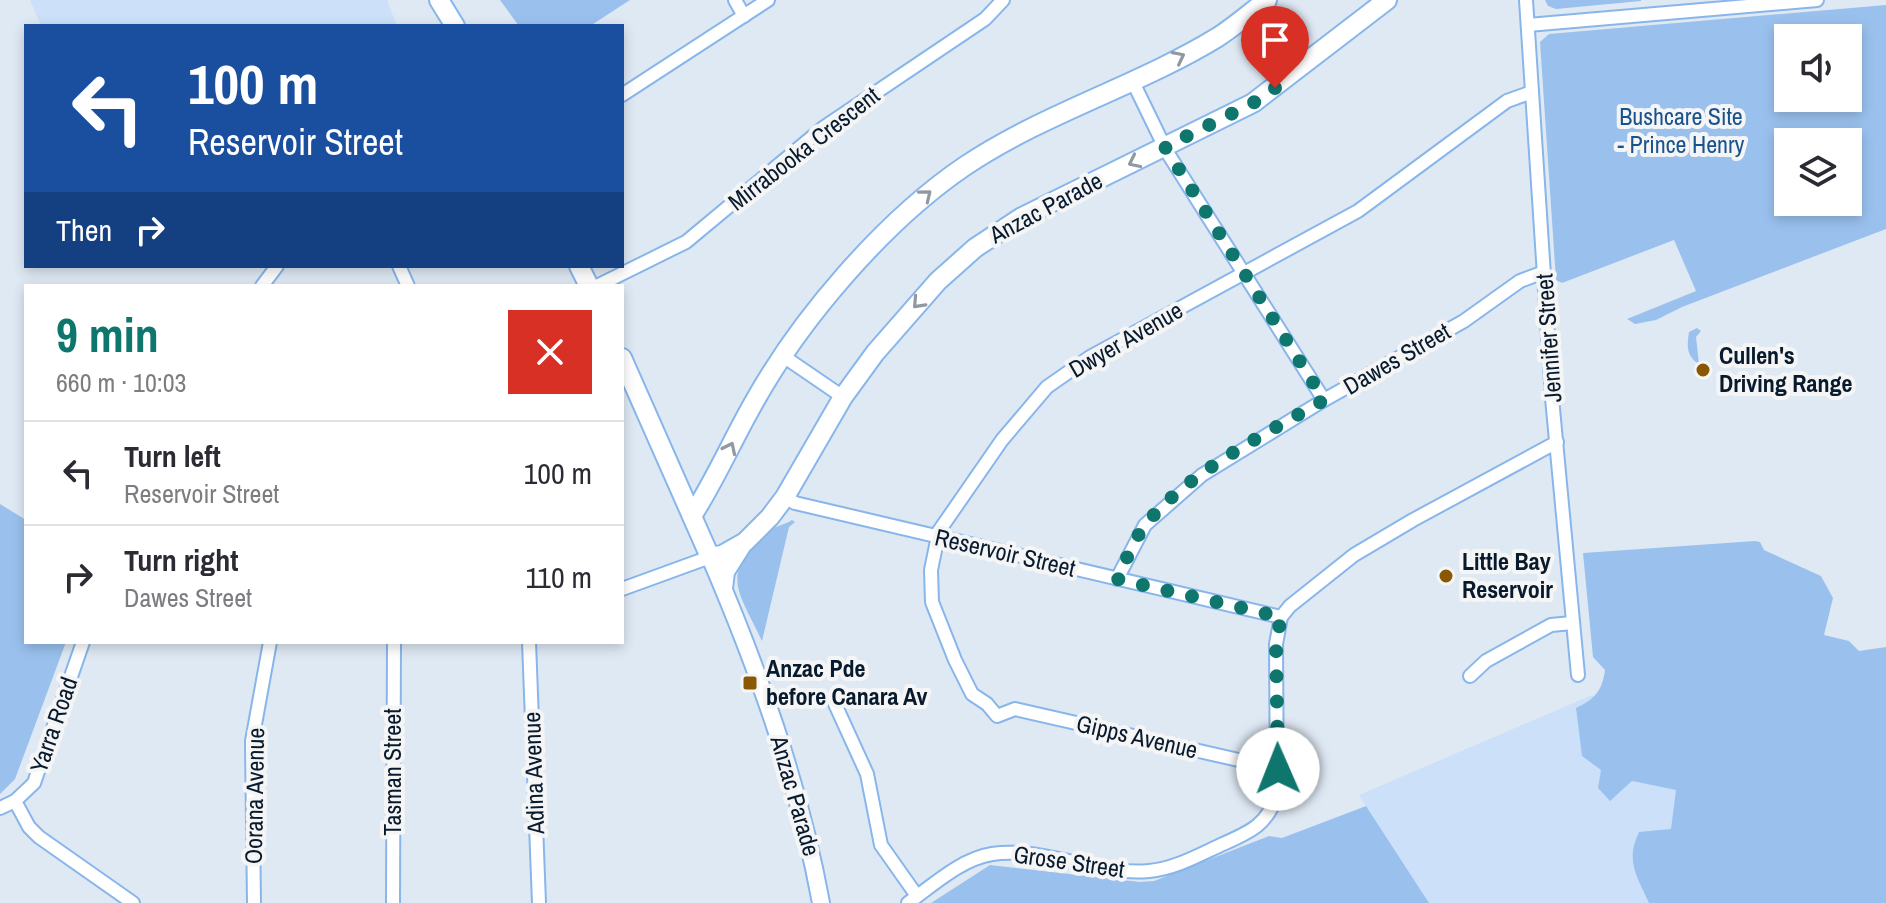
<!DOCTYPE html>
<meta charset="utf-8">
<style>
body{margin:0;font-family:"Archivo Narrow",sans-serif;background:#f2f2f3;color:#2b2b33;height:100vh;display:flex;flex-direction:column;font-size:30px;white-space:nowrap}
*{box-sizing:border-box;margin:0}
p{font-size:26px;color:#7c7c81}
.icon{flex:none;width:44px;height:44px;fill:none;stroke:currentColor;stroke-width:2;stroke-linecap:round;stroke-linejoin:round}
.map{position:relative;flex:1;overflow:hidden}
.details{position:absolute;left:24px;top:284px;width:600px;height:360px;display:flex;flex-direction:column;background:#fff;border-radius:0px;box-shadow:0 4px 12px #0003}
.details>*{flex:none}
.banner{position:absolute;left:24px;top:24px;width:600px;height:244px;border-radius:0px;box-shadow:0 4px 12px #0003;background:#1a4fa0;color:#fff;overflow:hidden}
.buttons{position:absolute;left:1774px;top:24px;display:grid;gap:16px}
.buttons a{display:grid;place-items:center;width:88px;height:88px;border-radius:0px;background:#fff;box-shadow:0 4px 12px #0003;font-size:40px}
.pin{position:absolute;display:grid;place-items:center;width:68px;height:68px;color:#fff;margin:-82px -34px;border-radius:50% 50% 50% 0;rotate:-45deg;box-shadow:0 0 8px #0007}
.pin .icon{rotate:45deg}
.me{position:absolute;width:88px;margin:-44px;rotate:359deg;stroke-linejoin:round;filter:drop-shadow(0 0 6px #0008)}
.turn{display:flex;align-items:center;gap:28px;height:168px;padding:0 32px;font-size:36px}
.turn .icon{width:104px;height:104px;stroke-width:2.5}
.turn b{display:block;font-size:56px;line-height:68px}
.then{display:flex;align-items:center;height:76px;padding:0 32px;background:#0003;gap:16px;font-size:30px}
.round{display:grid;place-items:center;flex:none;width:84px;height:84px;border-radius:0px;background:#f2f2f3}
.overview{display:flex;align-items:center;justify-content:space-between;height:136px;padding:0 32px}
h1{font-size:48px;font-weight:700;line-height:60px;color:#0f766e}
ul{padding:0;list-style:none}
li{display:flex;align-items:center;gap:24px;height:104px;padding:0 32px;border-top:2px solid #e1e1e2}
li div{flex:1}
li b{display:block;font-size:30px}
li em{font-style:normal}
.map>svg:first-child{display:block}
</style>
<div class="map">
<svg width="1886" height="903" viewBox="0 0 1886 903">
<rect width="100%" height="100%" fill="#dfe9f4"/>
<g fill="#cce1f9">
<polygon points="30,0 387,0 397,26 41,26"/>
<polygon points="1592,695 1838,903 1427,903 1359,795"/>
</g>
<g fill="#9ac1ee" fill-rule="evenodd">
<polygon points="500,0 630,0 590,26 519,26"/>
<polygon points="1545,0 1641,0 1641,1 1556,9 1548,6"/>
<path d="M1886,5V229L1682,307L1656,320L1635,324L1627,319L1696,291L1674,240L1562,283L1556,280L1540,42L1549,34ZM1788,38H1848V98H1788ZM1788,142H1848V202H1788Z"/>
<path d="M1697,328L1701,331L1696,337L1699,364C1686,356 1687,346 1689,332Z"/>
<polygon points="0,504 26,520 26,642 66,642 15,779 0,794"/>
<path d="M792,520L795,522L789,527L762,641C738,589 718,575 770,531C776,525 785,525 792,520Z"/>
<path d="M1755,541L1760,542L1764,550L1821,576L1833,598L1824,635L1849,641L1859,651L1886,647V903H1649C1637,876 1625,861 1639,832L1671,829L1676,790L1632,781L1610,801L1598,788L1601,770L1582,756L1576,708C1595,699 1602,691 1605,670L1593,657L1583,553Z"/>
<polygon points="1366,806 1429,903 931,903 990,865 1140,882 1154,881 1269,836 1282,838"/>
</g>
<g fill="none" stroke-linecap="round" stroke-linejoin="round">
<defs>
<g id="street">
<polyline points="735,0 744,16"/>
<polyline points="1526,0 1552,398 1578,675"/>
<polyline points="1528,25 1817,0"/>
<polyline points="1132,80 1167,152 1324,400"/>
<polyline points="622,95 768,0"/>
<polyline points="399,266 408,286"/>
<polyline points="262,286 277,266"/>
<polyline points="597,286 686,242 823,128 985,19 1003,0"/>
<polyline points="783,356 843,397"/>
<polyline points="785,497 795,503 1281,617"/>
<polyline points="1117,579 1145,525 1202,475 1324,400 1464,321 1520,281 1544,272"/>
<polyline points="622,589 710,557"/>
<polyline points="529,642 539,903"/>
<polyline points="1470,676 1486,661 1551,625 1572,623"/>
<polyline points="835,704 867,774 881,845 917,896"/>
<polyline points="1278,769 1015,709 997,716 987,704 972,694 955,660 932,602 931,570 939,531 1002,440 1047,387 1090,357 1358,211 1507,101 1532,92"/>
<polyline points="15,801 29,827 39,837 133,903"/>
<polyline points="0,808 15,801 34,783 83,642"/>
<polyline points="254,903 252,741 270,642"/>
<polyline points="393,903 394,642"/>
<path d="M908,903C933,885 961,859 992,854C1042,846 1098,876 1149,871C1174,869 1199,855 1223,844C1250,832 1269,824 1277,793L1276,644L1281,617L1290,606L1354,555L1413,520L1557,442"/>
</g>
<g id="secondary">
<path d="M710,557C758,669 799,783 821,903"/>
<polyline points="724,588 726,572 745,542"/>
</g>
<g id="primary">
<polyline points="439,0 455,26"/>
<polyline points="579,266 589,286"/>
<polyline points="622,358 710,557 722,555 745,542 770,517 785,497 843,397 875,353 938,281 975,248 1022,217 1253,103 1387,0"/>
<path d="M692,516C715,480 732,441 753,404C800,319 884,221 965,166C1044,113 1138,86 1218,37C1235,26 1251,12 1267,0"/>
</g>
</defs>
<use href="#street" stroke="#88b6eb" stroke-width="16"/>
<use href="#secondary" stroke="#88b6eb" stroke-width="20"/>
<use href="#primary" stroke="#88b6eb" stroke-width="22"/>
<use href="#street" stroke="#fff" stroke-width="12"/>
<use href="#secondary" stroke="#fff" stroke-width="16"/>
<use href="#primary" stroke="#fff" stroke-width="18"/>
</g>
<defs><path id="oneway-chevron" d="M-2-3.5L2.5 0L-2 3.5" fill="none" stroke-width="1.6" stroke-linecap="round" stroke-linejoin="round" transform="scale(2)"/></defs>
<g stroke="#9098a1">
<use href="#oneway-chevron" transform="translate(1179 57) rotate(-27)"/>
<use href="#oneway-chevron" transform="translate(1134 162) rotate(154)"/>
<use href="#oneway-chevron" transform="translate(926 195) rotate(-39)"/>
<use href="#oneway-chevron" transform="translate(918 303) rotate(133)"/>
<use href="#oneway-chevron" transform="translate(730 448) rotate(-64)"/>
</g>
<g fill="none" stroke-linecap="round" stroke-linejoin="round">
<path stroke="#0f766e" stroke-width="14" stroke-dasharray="0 25.2" d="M1275,88L1253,103L1165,147L1324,400C1267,433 1187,473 1146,524C1134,539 1126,561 1117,579L1281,617L1276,644L1278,769"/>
</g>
<g fill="#895800" stroke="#f5f5f5" stroke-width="3">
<circle cx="1703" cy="370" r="8"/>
<circle cx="1446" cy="576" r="8"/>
<rect x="742" y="675" width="16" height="16" rx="4"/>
</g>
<g text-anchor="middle" stroke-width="8" stroke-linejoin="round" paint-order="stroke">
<g font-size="24" fill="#19538d" stroke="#f5f5f5">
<text x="1681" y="125">Bushcare Site<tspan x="1681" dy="28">- Prince Henry</tspan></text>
</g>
<g font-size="24" fill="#081a2e" stroke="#f5f5f5">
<text transform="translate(804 149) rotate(-38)" y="8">Mirrabooka Crescent</text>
<text transform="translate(1046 208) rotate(-28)" y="8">Anzac Parade</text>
<text transform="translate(1549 338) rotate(-94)" y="8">Jennifer Street</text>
<text transform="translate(1126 340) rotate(-30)" y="8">Dwyer Avenue</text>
<text transform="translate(1397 359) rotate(-30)" y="8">Dawes Street</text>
<text transform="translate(1005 553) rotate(13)" y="8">Reservoir Street</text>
<text transform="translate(54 725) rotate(-71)" y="8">Yarra Road</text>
<text transform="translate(1137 737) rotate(13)" y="8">Gipps Avenue</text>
<text transform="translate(393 772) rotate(-90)" y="8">Tasman Street</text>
<text transform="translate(534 773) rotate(-92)" y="8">Adina Avenue</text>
<text transform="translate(255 796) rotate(-89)" y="8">Oorana Avenue</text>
<text transform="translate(795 796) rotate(74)" y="8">Anzac Parade</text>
<text transform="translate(1069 862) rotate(8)" y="8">Grose Street</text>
</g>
<g font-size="24" font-weight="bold" fill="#081a2e" stroke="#f5f5f5" text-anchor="start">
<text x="1719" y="364">Cullen's<tspan x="1719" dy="28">Driving Range</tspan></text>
<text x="1462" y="570">Little Bay<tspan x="1462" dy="28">Reservoir</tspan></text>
<text x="766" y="677">Anzac Pde<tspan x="766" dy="28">before Canara Av</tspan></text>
</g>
</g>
</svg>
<div class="buttons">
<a><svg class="icon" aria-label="sound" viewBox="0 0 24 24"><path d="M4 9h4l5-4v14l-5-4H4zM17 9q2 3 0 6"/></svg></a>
<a><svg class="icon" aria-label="layers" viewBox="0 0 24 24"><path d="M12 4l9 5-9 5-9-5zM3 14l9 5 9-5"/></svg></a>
</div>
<div class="pin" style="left:1275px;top:88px;background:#d93025"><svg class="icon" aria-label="arrive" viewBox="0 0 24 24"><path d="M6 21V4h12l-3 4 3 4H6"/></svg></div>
<svg class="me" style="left:1278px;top:769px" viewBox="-20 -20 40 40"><circle r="19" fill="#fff"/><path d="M0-13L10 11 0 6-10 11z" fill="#0f766e"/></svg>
<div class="banner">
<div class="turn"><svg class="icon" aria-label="left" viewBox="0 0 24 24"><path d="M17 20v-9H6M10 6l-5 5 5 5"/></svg><div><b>100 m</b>Reservoir Street</div></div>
<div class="then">Then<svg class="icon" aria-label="right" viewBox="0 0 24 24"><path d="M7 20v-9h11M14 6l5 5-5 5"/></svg></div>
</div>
<section class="details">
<div class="overview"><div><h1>9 min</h1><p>660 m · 10:03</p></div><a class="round" style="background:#d93025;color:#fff"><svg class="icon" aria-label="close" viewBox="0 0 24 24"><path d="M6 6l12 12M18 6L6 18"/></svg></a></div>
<ul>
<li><svg class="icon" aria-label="left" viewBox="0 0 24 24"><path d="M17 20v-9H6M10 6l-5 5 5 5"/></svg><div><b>Turn left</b><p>Reservoir Street</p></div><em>100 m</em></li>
<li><svg class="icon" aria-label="right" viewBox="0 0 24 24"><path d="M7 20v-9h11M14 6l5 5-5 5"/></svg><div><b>Turn right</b><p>Dawes Street</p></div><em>110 m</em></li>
</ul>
</section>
</div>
